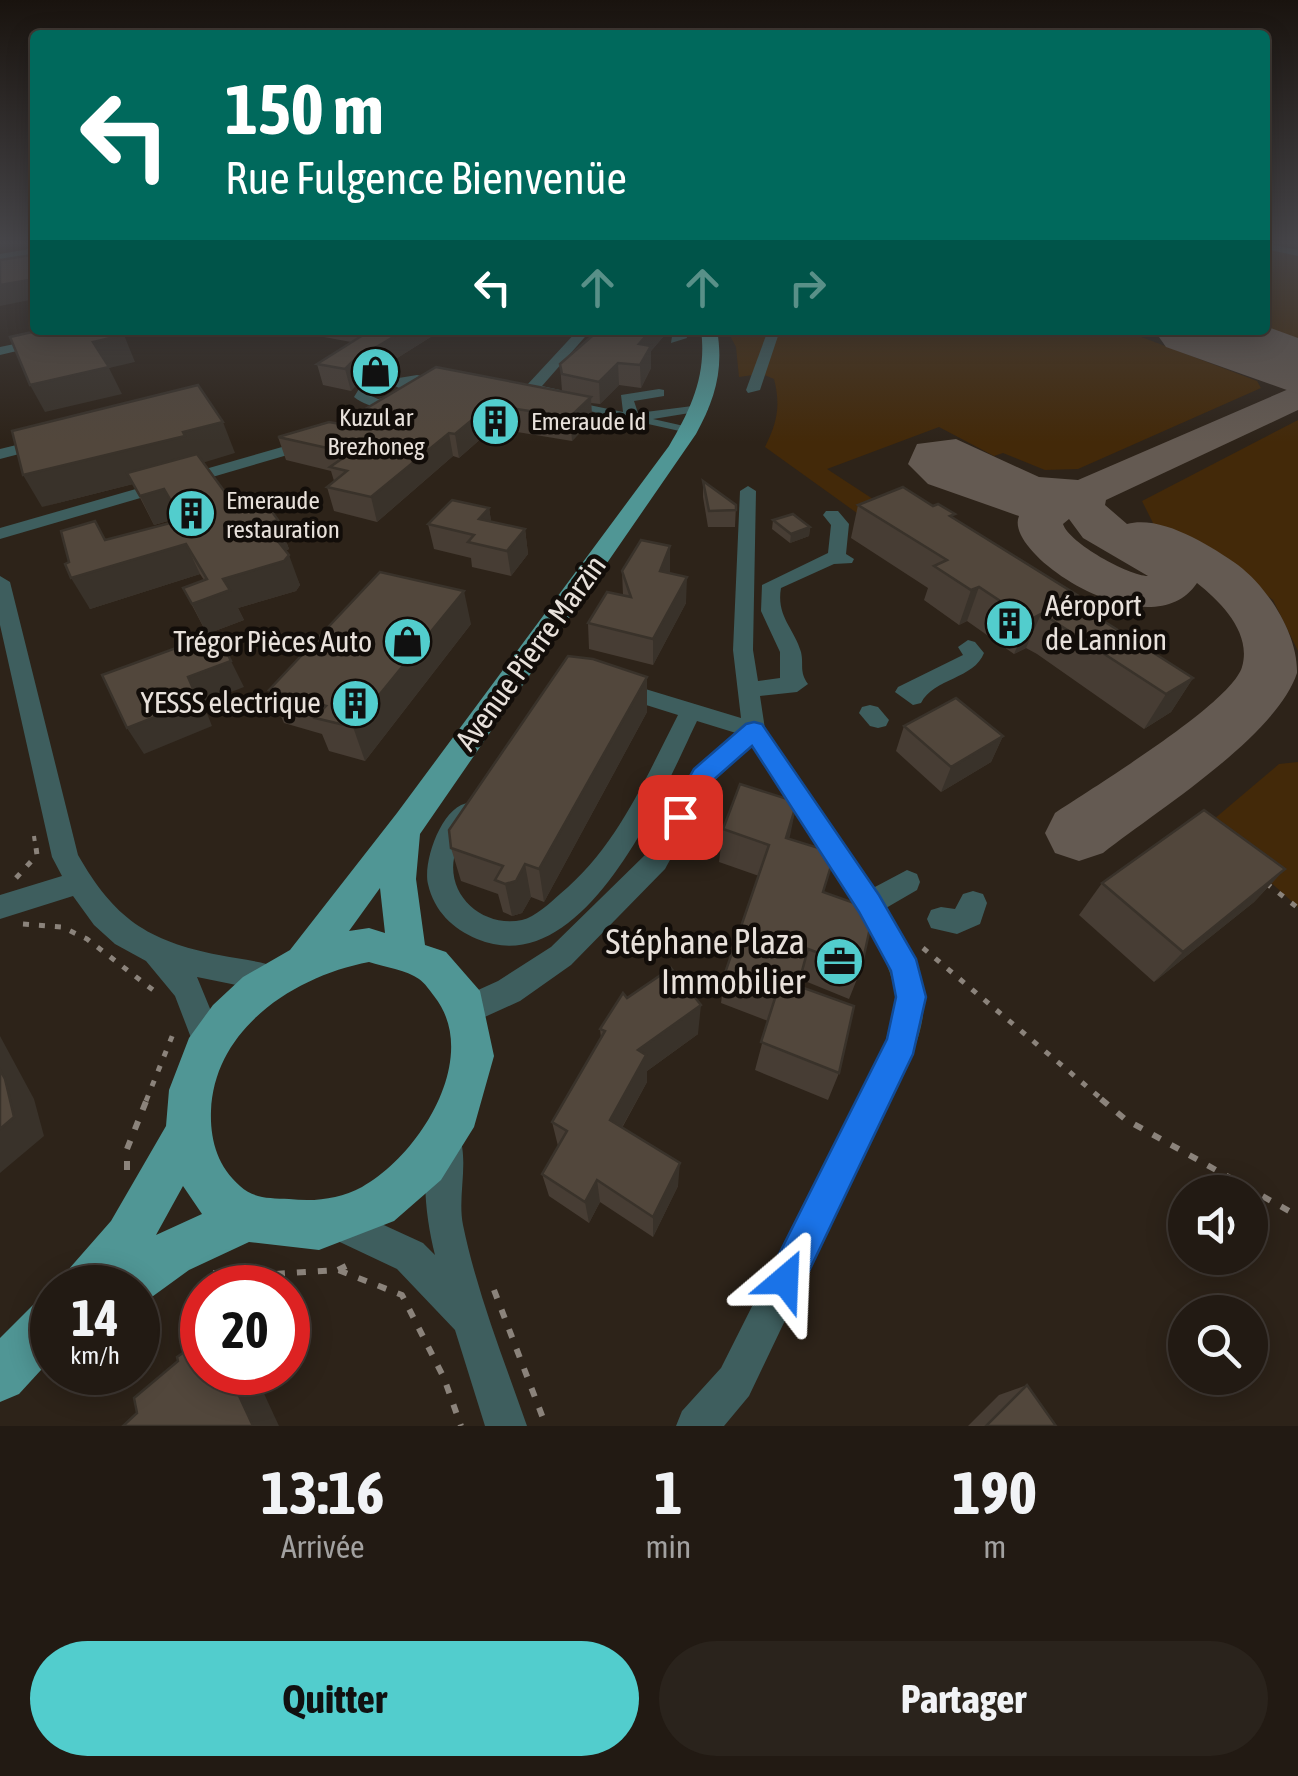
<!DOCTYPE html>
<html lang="fr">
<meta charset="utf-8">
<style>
body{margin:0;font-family:"Asap Condensed",sans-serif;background:#2a231c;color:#f1f3f6;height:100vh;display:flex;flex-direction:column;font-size:38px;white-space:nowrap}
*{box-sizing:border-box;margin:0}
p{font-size:32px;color:#a2a1a0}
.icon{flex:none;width:55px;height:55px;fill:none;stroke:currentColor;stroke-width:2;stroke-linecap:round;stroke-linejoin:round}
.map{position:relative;height:1426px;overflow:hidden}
.side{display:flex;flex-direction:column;background:#221a13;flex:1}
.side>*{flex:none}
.banner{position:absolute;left:30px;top:30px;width:1240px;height:305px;border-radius:10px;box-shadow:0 5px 25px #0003,0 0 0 2px #3f3833;background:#00695c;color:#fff;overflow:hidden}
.tools{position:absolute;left:1168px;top:1175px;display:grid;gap:20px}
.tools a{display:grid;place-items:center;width:100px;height:100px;border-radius:50%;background:#221a13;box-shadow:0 5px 25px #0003,0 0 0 2px #3f3833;font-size:50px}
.speed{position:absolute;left:30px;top:1265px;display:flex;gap:20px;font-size:50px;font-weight:700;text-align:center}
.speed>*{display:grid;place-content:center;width:130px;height:130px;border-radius:50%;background:#221a13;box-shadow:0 5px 25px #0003,0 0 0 2px #3f3833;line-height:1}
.speed small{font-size:25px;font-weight:400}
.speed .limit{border:15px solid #d22;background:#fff;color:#111}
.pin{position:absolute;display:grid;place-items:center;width:85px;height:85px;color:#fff;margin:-42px;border-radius:20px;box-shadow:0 5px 15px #0006}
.me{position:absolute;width:110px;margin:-55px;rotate:26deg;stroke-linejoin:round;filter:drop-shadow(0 0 8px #0008)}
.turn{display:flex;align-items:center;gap:35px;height:210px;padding:0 30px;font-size:45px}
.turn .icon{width:130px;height:130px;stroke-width:2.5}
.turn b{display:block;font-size:70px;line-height:85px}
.lanes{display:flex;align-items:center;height:95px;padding:0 30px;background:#0003;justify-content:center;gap:50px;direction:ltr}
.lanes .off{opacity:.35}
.eta{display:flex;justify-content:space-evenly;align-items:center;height:170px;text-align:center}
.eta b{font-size:60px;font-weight:700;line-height:70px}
.primary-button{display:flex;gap:20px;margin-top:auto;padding:20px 30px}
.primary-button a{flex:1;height:115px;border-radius:60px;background:#52cdcd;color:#111;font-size:40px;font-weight:700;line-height:115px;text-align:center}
.primary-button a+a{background:#2a231c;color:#f1f3f6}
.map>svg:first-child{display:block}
</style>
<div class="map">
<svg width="1298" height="1426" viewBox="0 0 1298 1426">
<rect width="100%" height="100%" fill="#2d2319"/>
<g fill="#432909">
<polygon points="1265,249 1298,256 1298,347 1248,330 1265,330"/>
<polygon points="727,330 768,330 753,375 739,377 736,347"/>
<path d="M775,330H1123L1257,381L1261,388L1078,469L1045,470L1003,453L994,456L939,427L827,469L902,518L875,526L765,447C777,423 781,406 774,379L762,374Z"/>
<polygon points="1298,420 1298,651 1273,600 1209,553 1154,525 1142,501"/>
<polygon points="1298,762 1298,907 1207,825 1279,764"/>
</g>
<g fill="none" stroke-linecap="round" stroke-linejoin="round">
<path fill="#645a52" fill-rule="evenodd" d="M1298,385V410L1106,500L1105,505L1127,524C1162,515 1209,545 1238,565C1267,587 1298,633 1297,673C1276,737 1156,811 1103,853L1079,861L1055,853L1045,833L1055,813C1092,788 1231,704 1242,667C1252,633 1221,602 1197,583C1151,652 1002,554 1019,516L928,484L908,464L917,444L956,439L1039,477L1078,480ZM1069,519L1083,538L1148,576C1129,576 1069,543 1063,524Z"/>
<polygon fill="#645a52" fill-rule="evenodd" points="1265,326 1298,338 1298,394 1166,347 1154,330 1265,330"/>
<polyline stroke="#8b837b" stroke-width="4" stroke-dasharray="5 8" stroke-linecap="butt" points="34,836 35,843"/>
<g stroke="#8b837b" stroke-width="5" stroke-dasharray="6 10" stroke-linecap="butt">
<polyline points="16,878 37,855 35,840"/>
<polyline points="1266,883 1298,908"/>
<polyline points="23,924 62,927 87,939 153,990"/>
<polyline points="923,948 1104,1101"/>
<polyline points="146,1101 175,1029"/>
</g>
<g stroke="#8b837b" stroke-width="6" stroke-dasharray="9 12" stroke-linecap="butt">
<polyline points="1101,1099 1125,1119 1298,1216"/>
<polyline points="127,1170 127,1149 147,1099"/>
<polyline points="338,1270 356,1261"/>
<polyline points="213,1273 258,1275 338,1270 402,1295 444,1378 461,1426"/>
<polyline points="494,1290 546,1426"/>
</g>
<g fill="#3e5e5e" fill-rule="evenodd">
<polygon points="1265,243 1298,250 1298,256 1265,249"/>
<polygon points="35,248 35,254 0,260 0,254"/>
<polygon points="82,330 106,330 0,355 0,347"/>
<polygon points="578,330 591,330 542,386 560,390 560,396 527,391 527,385"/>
<polygon points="673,330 685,330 687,338 671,343"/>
<polygon points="768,330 780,330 760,390 748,393 746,390"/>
<path d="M417,375L447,381L440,385H413L418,389C402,410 375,413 354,397L362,384ZM395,386L403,390L397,396L378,399L369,395L372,390Z"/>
<polygon points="659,389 664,390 664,396 634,401 638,413 708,404 708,410 653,419 693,428 693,434 558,404 565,400 623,412 621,395"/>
<polygon points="45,438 50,440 50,446 0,459 0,449"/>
<polygon points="310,439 318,444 315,447 0,539 0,528"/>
<path d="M748,486L756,491L753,650L758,681L780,678V652L761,611L762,585L828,553L831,525L823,515L826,511H838L849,524L846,554L854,559L852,563L834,564L781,588C776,616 794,628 801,652C804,666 799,671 808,684L797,692L760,696L765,729L873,888L907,870L917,874L920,882L917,890L886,908C917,961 938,992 912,1054L749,1396L724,1426H676L682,1411L721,1368L886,1040C889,1025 896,1008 895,994C892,943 784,796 752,745L712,783L665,869L571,965L520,1001L467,1025L456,1020L452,1010L456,1000L498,981L551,947L647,853L694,769L736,733L697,721C663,792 584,984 477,939C453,929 434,911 428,884C422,860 446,794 476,804L480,811C471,827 457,840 454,858C447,897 484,928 522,920C535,917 550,903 560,894C617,847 645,779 678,715L611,694L608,689L611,684L619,681L741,718L733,650L740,491Z"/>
<path d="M0,576L10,582L78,855C114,918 147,941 219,955C239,959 261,961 280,968L285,978L280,988L270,992L197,977L225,1045L220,1056L209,1061L198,1056L175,996L146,961L115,944L94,925L73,896L0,919V895L62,876L52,857L0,625Z"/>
<path d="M968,640L975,642L984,653C974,679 934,678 921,703L913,705L895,692L898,687L963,655L958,647Z"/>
<polygon points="870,705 878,707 889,720 886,726 878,728 870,726 859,713 862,707"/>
<polygon points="973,891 983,894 987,903 980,924 957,934 931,928 927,919 931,910 941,907 955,909 963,894"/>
<path d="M446,1127L458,1132C470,1161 457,1195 463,1225C477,1293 504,1360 527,1426H485L455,1330L397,1269L325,1235L320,1222L325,1209L338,1204L423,1243L435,1255C426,1219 419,1168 434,1132Z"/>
</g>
<g fill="#509695" fill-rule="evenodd">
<path d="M701,330H717C724,369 715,400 696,434L420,834L416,879L425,945L446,952L480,991L494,1056L474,1127L441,1180L394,1221L319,1250L249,1242L189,1270L138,1307V1288H61L68,1270L111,1221L166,1126L169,1090L189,1038L213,1005L243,977L290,950L397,813L669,446C691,409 707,375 701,330ZM380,888L385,933L369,928L349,931ZM369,962C384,967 407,970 419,979C425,983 430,991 434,996C482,1056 420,1155 362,1187C339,1199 315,1202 289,1199C270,1198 254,1199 240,1186C217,1166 210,1139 211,1111C214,1028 295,976 369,962ZM183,1186L202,1214L156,1235Z"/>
<polygon points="52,1296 52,1358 19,1394 0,1402 0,1338 34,1304"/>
</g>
</g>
<g fill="#473d34">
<polygon points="322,330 436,330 437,333 359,382 351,391 323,385 317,364 351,342 324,337"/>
<polygon points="594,330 669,330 651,351 651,368 641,388 619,385 600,404 591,403 592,420 572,441 493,428 459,458 453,456 377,522 334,511 327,487 334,481 331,471 286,460 278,437 562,391 560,364 594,335"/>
<polygon points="235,453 203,462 238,510 278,520 289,549 285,551 300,585 296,591 238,608 244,620 207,634 183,588 204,580 200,574 90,609 69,562 106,540 179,521 178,518 154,525 133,484 42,507"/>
<polygon points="703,481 736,505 735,527 708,527 703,497"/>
<polygon points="858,505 954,518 1077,595 1074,602 1193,678 1171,712 1144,729 1037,654 1026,648 1014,654 967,621 959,625 924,600 928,588 851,538"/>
<polygon points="489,508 491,521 525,529 528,554 511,576 472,567 471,558 434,549 428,524"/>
<polygon points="773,520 810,527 809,536 790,543 772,529"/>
<polygon points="670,546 669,573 686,603 653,665 589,649 588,623 623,595 622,571"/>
<polygon points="471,624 365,761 329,751 322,734 284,723 269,690"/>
<polygon points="647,677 647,712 544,902 531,897 522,913 512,916 503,912 498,894 461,881 451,848"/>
<polygon points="904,726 1003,736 991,762 941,792 896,751"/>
<polygon points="723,829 789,839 824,892 861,969 849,999 800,979 798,986 839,1073 828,1100 755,1070 768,1021 721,1003 725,973 759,876 719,862"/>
<polygon points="1285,869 1254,902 1154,982 1079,915 1102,883"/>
<polygon points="627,998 698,1034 647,1071 647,1082 622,1128 678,1186 653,1237 600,1202 589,1223 549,1196 542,1174 558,1146 552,1122 601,1038 600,1029"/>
<polygon points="1027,1385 1056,1426 968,1426 999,1395"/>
</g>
<g fill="#39322a">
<polygon points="35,279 35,299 0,306 0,285"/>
<polygon points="122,330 135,362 109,368 122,394 45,412 30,385 93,342"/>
<polygon points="405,330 436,330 437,333 359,382 351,391 345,369 353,361"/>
<polygon points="651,330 669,330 651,351 651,368 641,388 639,344"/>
<polygon points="618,363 619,385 600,404 599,382"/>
<polygon points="591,397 592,420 572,441 570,417"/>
<polygon points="490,405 493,428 459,458 455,434"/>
<polygon points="223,422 235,453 133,484 42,507 23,475"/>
<polygon points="449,433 453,456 377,522 371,497"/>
<polygon points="164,489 178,518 154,525 140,496"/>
<polygon points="489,508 493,533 479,519"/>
<polygon points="278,520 289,549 276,554 264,524"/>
<polygon points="810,527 809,536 790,543 791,534"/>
<polygon points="525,529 528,554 511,576 507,551"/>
<polygon points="186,544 200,574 90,609 71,578"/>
<polygon points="670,546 670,572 660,597 660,571"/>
<polygon points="289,555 300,585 296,591 238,608 244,620 207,634 192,604 223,579"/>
<polygon points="687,577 686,603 653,665 653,639"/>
<polygon points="979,587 967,621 959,625 971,590"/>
<polygon points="464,591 471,624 365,761 353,727"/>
<polygon points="1041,614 1026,648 1014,654 1029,620"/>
<polygon points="231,661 244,687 203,703 212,726 144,754 127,728 188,677"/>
<polygon points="647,677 647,712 544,902 539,869"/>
<polygon points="1193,678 1171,712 1144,729 1166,694"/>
<polygon points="1003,736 991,762 941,792 951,767"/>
<polygon points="797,802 790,836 779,871 786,838"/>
<polygon points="525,864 531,897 522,913 512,916 505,884"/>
<polygon points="1285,869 1254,902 1154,982 1183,952"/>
<polygon points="701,1005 698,1034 647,1071 647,1082 612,1145 610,1120 638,1050"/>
<polygon points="0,1036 34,1099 44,1136 0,1173"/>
<polygon points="680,1163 678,1186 653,1237 653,1217"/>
<polygon points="597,1180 600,1202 589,1223 585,1202"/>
<polygon points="228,1372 256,1372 255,1374 279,1426 253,1426"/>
</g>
<g fill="#52473c" stroke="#39322a" stroke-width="2.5">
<polygon points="35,250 35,279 0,285 0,260 32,255 31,251"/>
<polygon points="41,330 121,330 123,335 93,342 109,367 30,385 10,337"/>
<polygon points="371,330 405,330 353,361 345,369 317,364"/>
<polygon points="599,330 651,330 639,344 651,346 640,365 618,363 599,382 562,374 560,364"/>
<polygon points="436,367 591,397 570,417 490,405 455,434 449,433 371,497 327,487 347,471 330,467 350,453 278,437 329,422 340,424"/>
<polygon points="198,385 223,422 183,432 185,436 23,475 12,431"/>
<polygon points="197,454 238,510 265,502 278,520 264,524 289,555 284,561 223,579 230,590 192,604 183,588 207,579 186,544 71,578 65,564 69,562 61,531 95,521 105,540 182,520 164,489 140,496 127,473"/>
<polygon points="703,481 736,505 736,510 709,511"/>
<polygon points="903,487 933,506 938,504 955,514 950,516 1077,595 1069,599 1193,678 1166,694 1052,620 1041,614 1029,620 979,587 971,590 934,566 947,560 858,505"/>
<polygon points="452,500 489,508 479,519 525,529 507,551 468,542 474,535 428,524"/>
<polygon points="793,514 810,527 791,534 773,520"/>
<polygon points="641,540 670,546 660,571 687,577 653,639 588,623 607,592 631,597 622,571"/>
<polygon points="380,572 464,591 353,727 315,718 326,706 269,690"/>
<polygon points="217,633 231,661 188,677 198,700 127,728 102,675"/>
<polygon points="568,656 593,659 647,677 539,869 525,864 516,881 505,884 495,880 503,866 451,848 449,830"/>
<polygon points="956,698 1003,736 951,767 904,726"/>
<polygon points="740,784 797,802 786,838 835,853 823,892 874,910 861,969 808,949 798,986 854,1006 839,1073 761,1042 777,992 725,973 769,845 723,829"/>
<polygon points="1204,810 1285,869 1183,952 1102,883"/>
<polygon points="671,968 701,1005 638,1050 646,1055 610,1120 680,1163 653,1217 597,1180 585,1202 542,1174 567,1131 552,1122 605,1031 600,1029 623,993 627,998"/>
<polygon points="0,1070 5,1079 14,1117 0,1129"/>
<polygon points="202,1328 202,1372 228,1372 253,1426 123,1426 137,1413 134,1398 178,1361 177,1357 187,1350 184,1343"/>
<polygon points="1027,1385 1056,1426 986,1426"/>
</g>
<linearGradient id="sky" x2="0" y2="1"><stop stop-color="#19130e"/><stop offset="0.55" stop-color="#464549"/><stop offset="1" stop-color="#464549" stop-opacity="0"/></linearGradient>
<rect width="1298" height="442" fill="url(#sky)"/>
<polygon fill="#1a73e8" stroke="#114b97" stroke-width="2.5" points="754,722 762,724 879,895 916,959 926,997 913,1054 798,1294 785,1299 772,1294 766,1280 887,1039 896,997 891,971 859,912 752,746 711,782 689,825 680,828 671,825 667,817 694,769 746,724"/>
<defs>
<symbol id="shop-disc" viewBox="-11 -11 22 22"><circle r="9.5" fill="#52cdcd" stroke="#120d09"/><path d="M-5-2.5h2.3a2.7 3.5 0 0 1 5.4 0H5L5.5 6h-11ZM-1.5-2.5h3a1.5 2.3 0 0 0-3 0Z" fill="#111"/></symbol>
<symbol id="building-disc" viewBox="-11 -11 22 22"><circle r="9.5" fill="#52cdcd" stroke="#120d09"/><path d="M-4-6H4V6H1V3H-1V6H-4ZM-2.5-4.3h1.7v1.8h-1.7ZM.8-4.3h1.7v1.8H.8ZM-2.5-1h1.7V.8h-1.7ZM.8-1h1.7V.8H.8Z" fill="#111"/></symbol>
<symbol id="office-disc" viewBox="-11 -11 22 22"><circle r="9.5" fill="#52cdcd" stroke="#120d09"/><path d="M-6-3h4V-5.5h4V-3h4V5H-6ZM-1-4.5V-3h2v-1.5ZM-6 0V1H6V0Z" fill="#111"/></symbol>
</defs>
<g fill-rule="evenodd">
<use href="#shop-disc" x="348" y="344" width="55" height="55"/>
<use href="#building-disc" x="468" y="394" width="55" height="55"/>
<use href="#building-disc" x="164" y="486" width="55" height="55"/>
<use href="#building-disc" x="982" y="596" width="55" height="55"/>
<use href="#shop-disc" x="380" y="614" width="55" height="55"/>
<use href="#building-disc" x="328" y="676" width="55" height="55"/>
<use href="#office-disc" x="812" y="934" width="55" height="55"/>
</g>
<g text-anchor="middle" stroke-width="9" stroke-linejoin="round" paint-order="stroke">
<g font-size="25" fill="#e8e1db" stroke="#120d09" text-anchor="start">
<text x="376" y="426" text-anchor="middle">Kuzul ar<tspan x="376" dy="29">Brezhoneg</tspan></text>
<text x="531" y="430">Emeraude Id</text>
<text x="226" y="509">Emeraude<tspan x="226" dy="29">restauration</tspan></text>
</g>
<g font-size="30" fill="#e8e1db" stroke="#120d09" text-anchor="end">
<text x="1045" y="616" text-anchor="start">Aéroport<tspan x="1045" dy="34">de Lannion</tspan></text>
<text x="372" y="652">Trégor Pièces Auto</text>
<text x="321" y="713">YESSS electrique</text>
</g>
<g font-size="30" fill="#e8e1db" stroke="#120d09">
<text transform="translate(531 653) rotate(-54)" y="10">Avenue Pierre Marzin</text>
</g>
<g font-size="35" fill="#e8e1db" stroke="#120d09" text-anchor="end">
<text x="805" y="954">Stéphane Plaza<tspan x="805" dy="40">Immobilier</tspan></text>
</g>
</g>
</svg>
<div class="tools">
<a><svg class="icon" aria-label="sound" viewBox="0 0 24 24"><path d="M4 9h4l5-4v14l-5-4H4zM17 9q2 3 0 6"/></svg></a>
<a><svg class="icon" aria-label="search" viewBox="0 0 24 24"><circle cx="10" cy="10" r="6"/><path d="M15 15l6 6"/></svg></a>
</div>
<div class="speed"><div>14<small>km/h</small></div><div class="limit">20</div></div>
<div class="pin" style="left:680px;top:817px;background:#d93025"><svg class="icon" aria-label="arrive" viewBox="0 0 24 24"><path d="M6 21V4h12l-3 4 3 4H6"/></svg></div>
<svg class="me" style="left:785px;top:1280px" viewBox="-20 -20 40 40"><path d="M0-17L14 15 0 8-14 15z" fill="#1a73e8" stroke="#fff" stroke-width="4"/></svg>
<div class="banner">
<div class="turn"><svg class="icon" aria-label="left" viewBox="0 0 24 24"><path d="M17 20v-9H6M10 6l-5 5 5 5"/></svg><div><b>150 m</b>Rue Fulgence Bienvenüe</div></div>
<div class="lanes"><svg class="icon" aria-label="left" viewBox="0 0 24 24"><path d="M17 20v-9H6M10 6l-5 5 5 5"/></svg><svg class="icon off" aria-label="ahead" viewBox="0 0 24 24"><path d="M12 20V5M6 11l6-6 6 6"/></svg><svg class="icon off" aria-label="ahead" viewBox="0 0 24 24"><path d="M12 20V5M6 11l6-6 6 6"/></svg><svg class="icon off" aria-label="right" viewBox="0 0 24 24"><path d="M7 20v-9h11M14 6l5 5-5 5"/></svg></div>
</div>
</div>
<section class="side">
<div class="eta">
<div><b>13:16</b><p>Arrivée</p></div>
<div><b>1</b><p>min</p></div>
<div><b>190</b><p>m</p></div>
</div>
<div class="primary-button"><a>Quitter</a><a>Partager</a></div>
</section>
